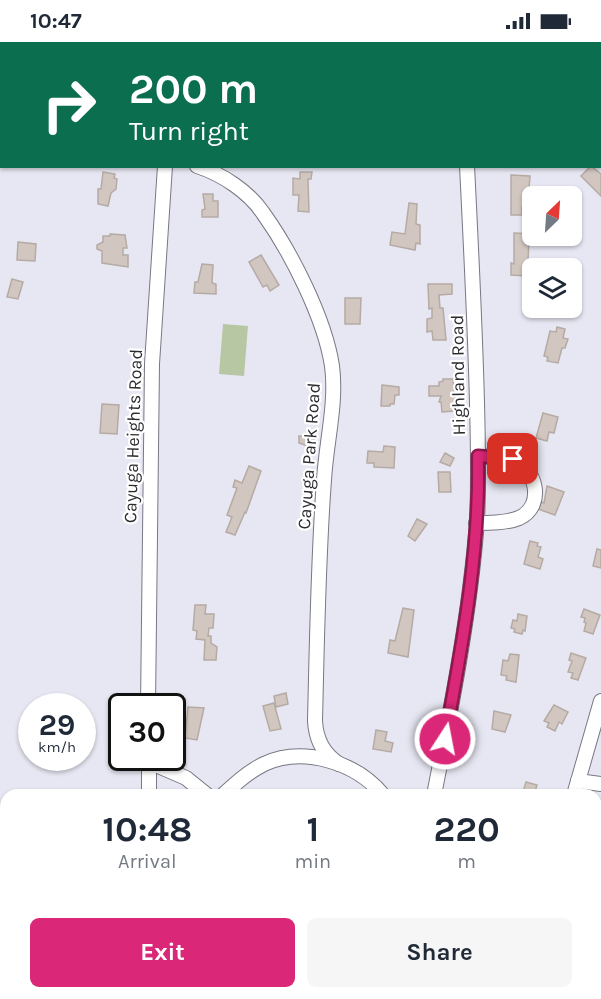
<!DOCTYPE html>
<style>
body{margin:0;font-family:Karla,sans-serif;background:#f6f6f7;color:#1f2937;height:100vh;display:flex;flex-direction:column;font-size:22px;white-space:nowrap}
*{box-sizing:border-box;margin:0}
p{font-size:20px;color:#747a83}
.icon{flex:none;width:33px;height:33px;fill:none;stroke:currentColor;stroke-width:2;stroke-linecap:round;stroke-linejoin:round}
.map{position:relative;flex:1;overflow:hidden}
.drawer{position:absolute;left:0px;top:747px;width:602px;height:210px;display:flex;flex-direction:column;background:#fff;border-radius:18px 18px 0 0;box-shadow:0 2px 4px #0004}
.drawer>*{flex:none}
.top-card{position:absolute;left:0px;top:0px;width:602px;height:126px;box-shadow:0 2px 4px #0004;background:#0b6e4f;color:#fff;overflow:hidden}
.needle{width:39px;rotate:25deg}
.controls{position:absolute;left:522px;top:144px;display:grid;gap:12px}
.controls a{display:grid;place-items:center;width:60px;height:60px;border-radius:9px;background:#fff;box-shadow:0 2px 4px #0004;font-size:30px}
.speed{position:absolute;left:18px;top:651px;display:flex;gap:12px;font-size:30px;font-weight:700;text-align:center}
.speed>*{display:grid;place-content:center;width:78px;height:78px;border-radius:50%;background:#fff;box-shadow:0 2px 4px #0004;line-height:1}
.speed small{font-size:15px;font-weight:400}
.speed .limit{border:3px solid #111;border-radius:9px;background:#fff;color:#111}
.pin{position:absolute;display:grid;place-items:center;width:51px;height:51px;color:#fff;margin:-26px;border-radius:12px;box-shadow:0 3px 9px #0006}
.me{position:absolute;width:66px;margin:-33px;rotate:11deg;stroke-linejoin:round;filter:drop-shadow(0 0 4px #0008)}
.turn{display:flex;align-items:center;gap:21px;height:126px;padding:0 30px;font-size:27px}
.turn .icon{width:78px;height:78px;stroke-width:2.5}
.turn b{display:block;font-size:42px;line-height:51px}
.eta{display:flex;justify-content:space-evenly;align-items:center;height:102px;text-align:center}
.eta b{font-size:36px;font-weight:700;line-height:42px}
.cta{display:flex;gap:12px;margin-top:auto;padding:12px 30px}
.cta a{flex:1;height:69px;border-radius:9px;background:#db2777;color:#fff;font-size:24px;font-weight:700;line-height:69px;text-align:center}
.cta a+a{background:#f6f6f7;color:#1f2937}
.status{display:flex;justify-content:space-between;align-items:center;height:42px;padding:0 30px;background:#fff;direction:ltr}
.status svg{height:16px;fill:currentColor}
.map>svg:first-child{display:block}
</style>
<div class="status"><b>10:47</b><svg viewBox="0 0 49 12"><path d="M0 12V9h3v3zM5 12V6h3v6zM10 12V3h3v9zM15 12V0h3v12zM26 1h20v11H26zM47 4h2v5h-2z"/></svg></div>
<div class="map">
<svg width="601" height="957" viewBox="0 0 601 957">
<rect width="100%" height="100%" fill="#e7e7f3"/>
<polygon fill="#b8c7a3" points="223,282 248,284 244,334 219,332"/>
<g fill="#d2c6c0" stroke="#b5aaa4" stroke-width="1.5">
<polygon points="591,124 601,132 601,154 581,134"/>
<polygon points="103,130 115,132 114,136 117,137 116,147 111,151 108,164 98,162 98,147 101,147"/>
<polygon points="300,130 312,130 311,137 308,137 309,170 298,169 299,153 293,153 293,136 300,137"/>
<polygon points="511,133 530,134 529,147 526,147 525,165 522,165 522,173 511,173"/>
<polygon points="203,152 213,152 213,159 218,159 218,175 202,175 202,168 205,167"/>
<polygon points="409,161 417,162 416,182 420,183 420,202 416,201 415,208 390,203 392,190 405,192"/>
<polygon points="514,191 532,192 533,200 529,200 527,234 511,233 511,221 514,222"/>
<polygon points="110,192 125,193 127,206 123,206 123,213 128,213 128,225 102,221 102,209 97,207 97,203 103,200 103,194 110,194"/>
<polygon points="18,200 36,202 35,219 17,218"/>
<polygon points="261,213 279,243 270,249 267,243 263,245 249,220"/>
<polygon points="202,222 213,223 212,241 216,242 216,252 194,251 195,240 198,240"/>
<polygon points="12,237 23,240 18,257 7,255"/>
<polygon points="428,242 452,242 452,252 439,253 440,266 443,266 446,298 433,298 432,289 427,290 427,277 432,276 432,266 429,267"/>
<polygon points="345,256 361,256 360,282 345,282"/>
<polygon points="557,285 565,287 563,296 568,297 565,306 562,306 558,321 547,319 548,315 544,314 550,289 556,290"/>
<polygon points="443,337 453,337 456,369 442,370 441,360 439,360 441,354 429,354 429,344 439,344 439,340 443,339"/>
<polygon points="382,343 399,345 399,353 395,353 394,362 390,362 390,364 381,364"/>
<polygon points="102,362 119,363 117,392 100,391"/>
<polygon points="543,371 558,375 554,391 549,390 547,399 536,396"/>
<polygon points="299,394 314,396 313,406 299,401"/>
<polygon points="384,404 395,405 394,426 374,425 374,421 367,421 368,409 383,410"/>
<polygon points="445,411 454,416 450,424 440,420"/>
<polygon points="249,424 261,429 246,471 245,470 235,493 226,490 232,475 227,473 237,446 233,445 235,438 242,441"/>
<polygon points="438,430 450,430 451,450 439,450"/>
<polygon points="547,444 564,450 555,473 538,467 541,460 544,461"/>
<polygon points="417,477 427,482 415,499 408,494"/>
<polygon points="530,499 538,501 537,504 541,505 538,515 543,517 540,527 524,522"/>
<polygon points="597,507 601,508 601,526 593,524"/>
<polygon points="195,563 206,563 205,572 214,572 213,586 209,586 208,594 211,594 211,601 217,605 216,618 204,618 205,598 196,597 197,589 193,588"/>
<polygon points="403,566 414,568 408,615 388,611 390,598 395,599"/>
<polygon points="584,567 600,573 593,592 584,589 586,581 584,580 585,576 581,575"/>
<polygon points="518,572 527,574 525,589 523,588 522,592 514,590 515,587 511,586 513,578 517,579"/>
<polygon points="571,611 586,616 578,638 571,636 573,631 568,630 572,619 569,618"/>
<polygon points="510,612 519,613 516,640 506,638 507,634 501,633 503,618 508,619"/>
<polygon points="286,651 288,662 276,665 274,654"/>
<polygon points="274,661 281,687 270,689 263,664"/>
<polygon points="554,663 568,670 562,682 559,680 555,689 547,685 549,681 544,679"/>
<polygon points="188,665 204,666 197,698 185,696"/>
<polygon points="494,669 511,673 505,690 492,687"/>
<polygon points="376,688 387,690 385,699 393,701 391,710 373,707"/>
<polygon points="526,740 537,743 534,753 517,753 518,749 523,750"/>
<polygon points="459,951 474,951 470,957 455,957"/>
</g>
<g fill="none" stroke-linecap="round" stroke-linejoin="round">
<defs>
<g id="minor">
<polyline points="461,0 461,2"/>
<polyline points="179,2 179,0"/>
<polyline points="600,88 601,89"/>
<path d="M197,124C222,132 249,150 263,171C291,210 325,277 332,324C337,361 326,401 324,438C318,518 317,598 315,679C316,697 323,712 339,722"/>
<path d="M476,481C489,481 507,481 519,476C546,464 536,424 511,417C501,414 489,415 478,414"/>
<polyline points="148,664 152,322 165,124"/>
<polyline points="149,716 149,753"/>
<polyline points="149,720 186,736 207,753"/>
<polyline points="578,739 601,742"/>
<path d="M223,753C236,741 248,730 264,722C303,704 356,720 383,753"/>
<path d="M434,753C452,662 470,571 477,479C479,440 478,400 477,361C475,282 471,203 467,124"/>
<polyline points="574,753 601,659"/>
<polyline points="271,951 274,957"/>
<polyline points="423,951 424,957"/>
<polyline points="133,957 134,951"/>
<polyline points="498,957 502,951"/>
</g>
</defs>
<use href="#minor" stroke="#787883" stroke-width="16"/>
<use href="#minor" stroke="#fff" stroke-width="14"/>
</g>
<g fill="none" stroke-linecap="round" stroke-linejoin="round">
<defs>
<path id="route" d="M445,697C462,604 480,510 478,414L513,417"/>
</defs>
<use href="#route" stroke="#8e194d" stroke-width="15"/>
<use href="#route" stroke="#db2777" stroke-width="10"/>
</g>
<g text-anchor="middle" stroke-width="4.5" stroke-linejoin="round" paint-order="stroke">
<g font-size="18" fill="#2b2b30" stroke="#fff">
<text transform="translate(458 333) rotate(-91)" y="6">Highland Road</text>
<text transform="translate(133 394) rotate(-88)" y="6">Cayuga Heights Road</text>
<text transform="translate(309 414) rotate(-86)" y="6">Cayuga Park Road</text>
</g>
</g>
</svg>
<div class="controls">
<a><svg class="needle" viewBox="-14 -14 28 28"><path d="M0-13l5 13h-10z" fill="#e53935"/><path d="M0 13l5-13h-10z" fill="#747a83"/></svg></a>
<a><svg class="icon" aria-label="layers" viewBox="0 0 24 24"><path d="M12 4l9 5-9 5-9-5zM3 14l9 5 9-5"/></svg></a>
</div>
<div class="speed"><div>29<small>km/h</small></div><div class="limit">30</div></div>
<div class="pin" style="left:513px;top:417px;background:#d93025"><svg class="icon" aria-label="arrive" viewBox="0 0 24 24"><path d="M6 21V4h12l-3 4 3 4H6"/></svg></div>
<svg class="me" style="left:445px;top:697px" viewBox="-20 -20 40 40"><circle r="17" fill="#db2777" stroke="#fff" stroke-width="3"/><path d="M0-11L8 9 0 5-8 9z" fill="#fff"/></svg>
<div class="top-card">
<div class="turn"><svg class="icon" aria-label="right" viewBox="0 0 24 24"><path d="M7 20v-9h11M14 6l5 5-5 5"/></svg><div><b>200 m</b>Turn right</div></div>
</div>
<section class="drawer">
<div class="eta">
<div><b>10:48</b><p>Arrival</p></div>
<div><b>1</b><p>min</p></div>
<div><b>220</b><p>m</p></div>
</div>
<div class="cta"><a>Exit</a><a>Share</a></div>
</section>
</div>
